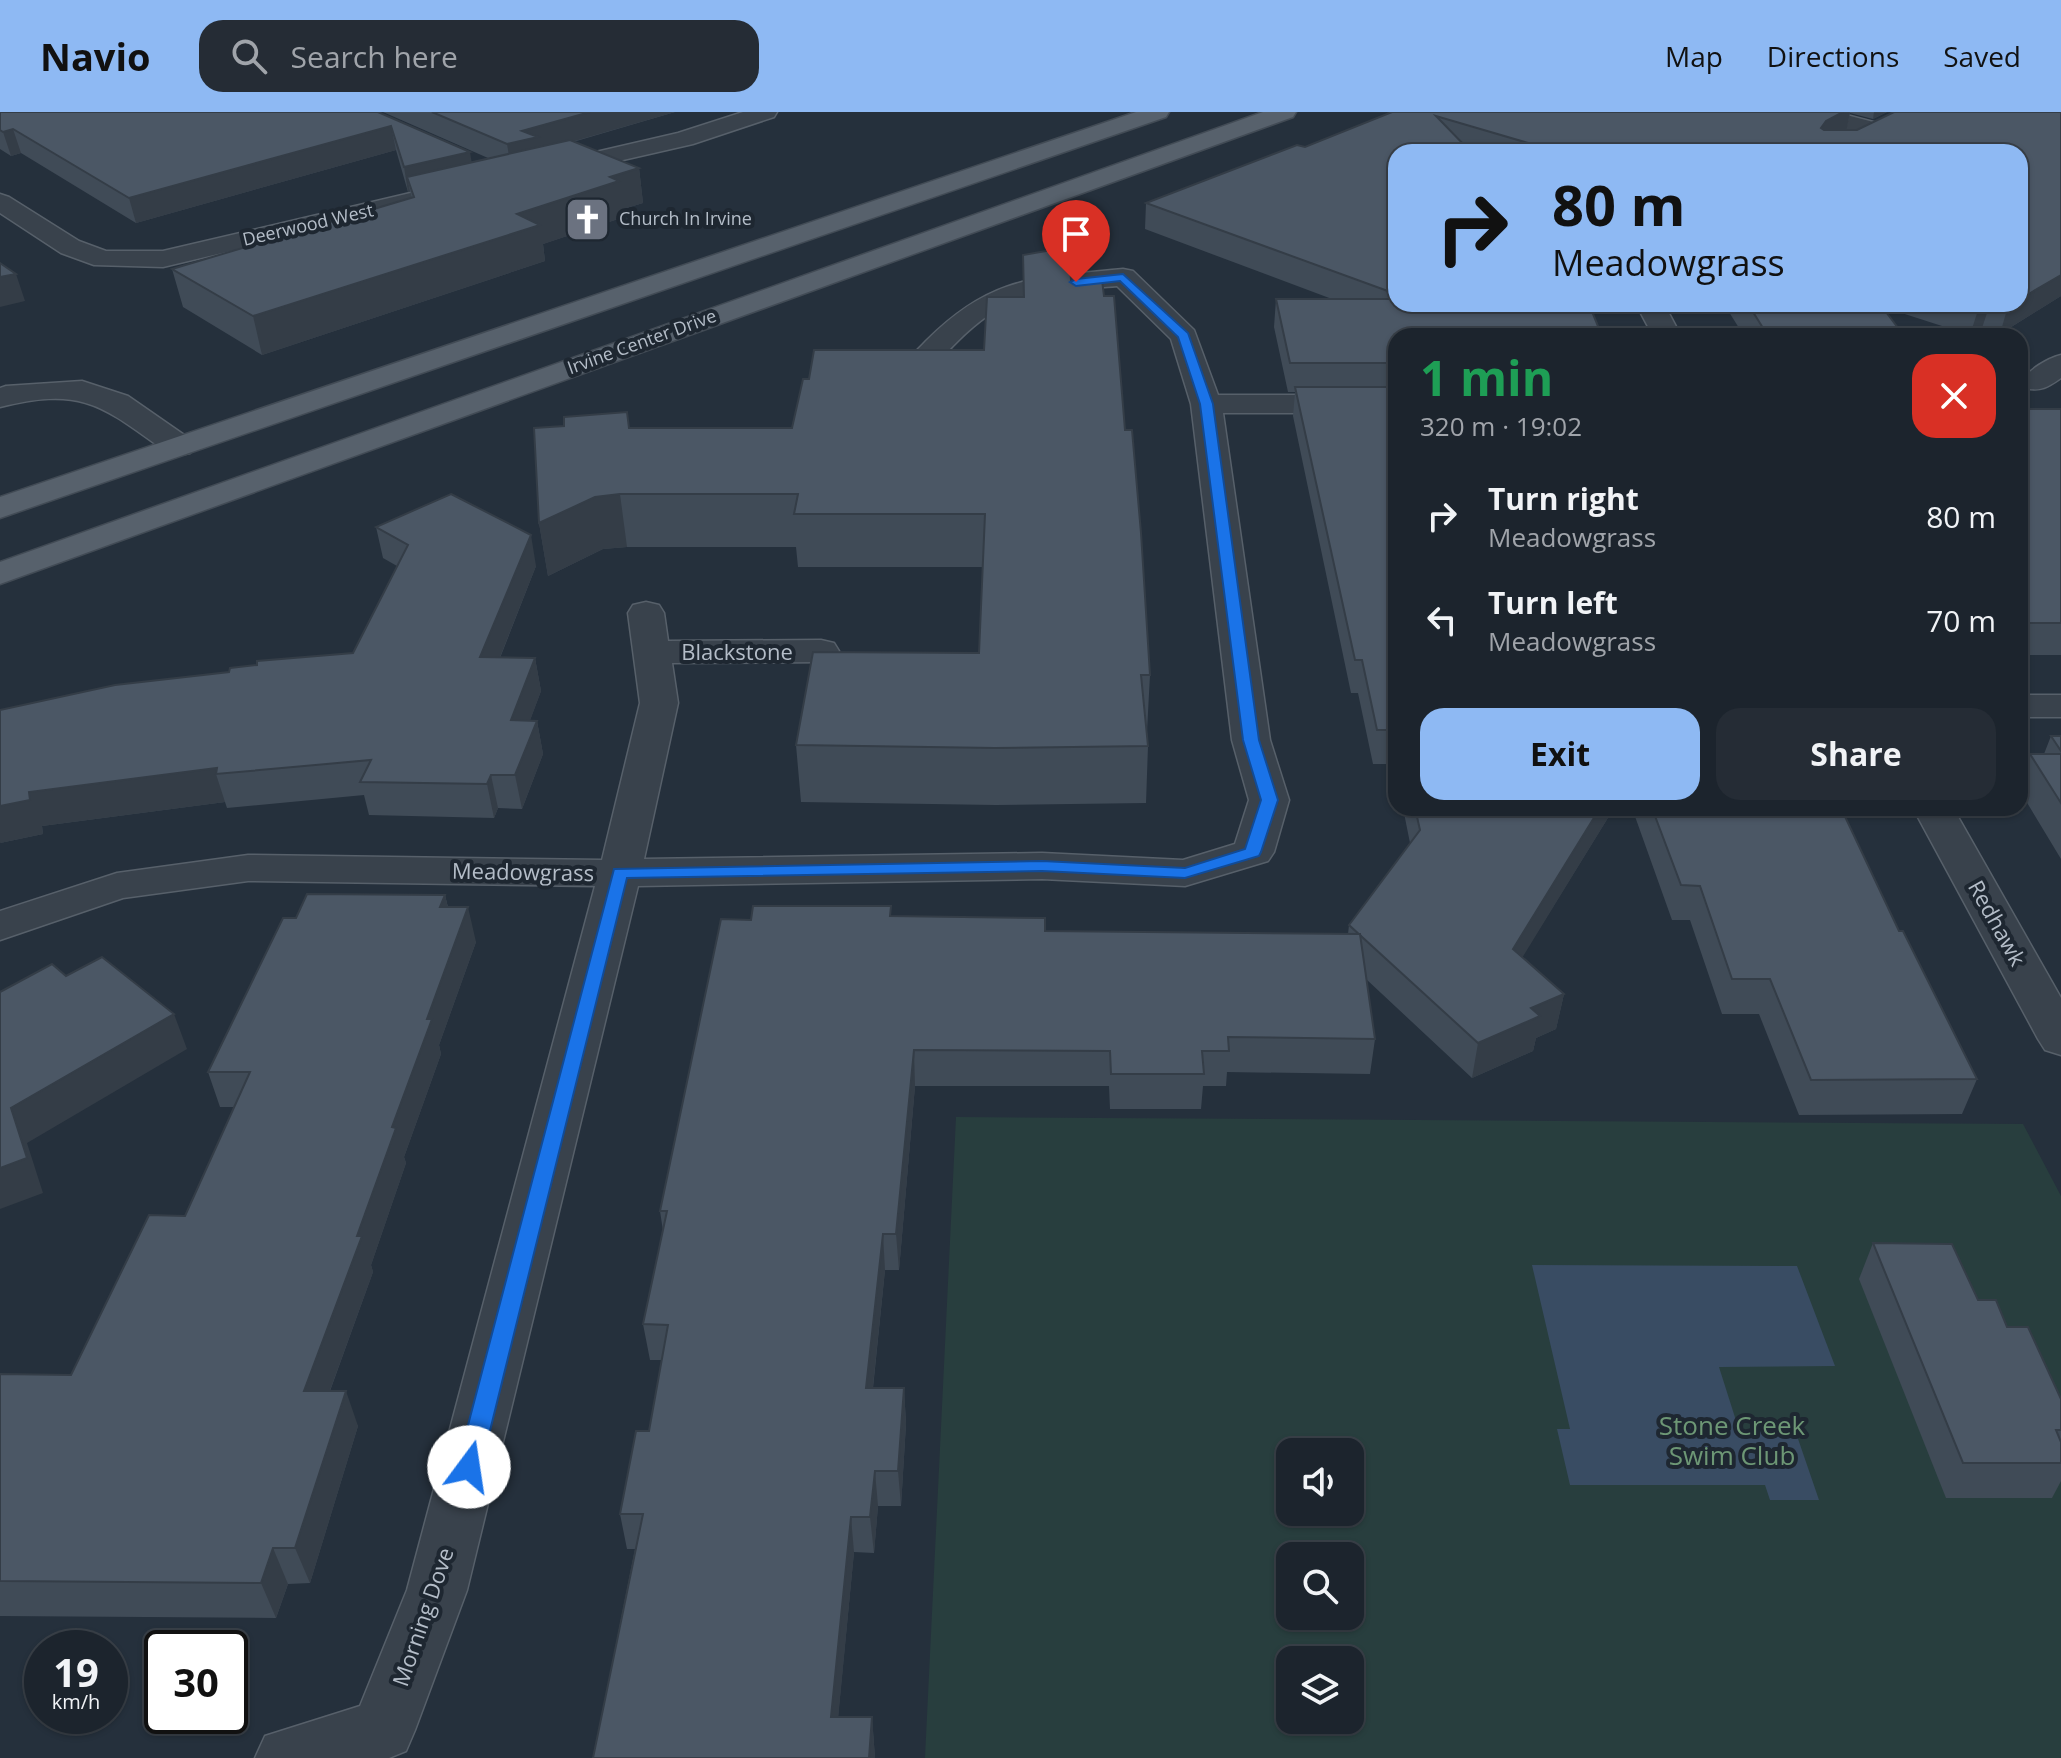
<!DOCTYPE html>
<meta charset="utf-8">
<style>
body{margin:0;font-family:"Open Sans",sans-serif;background:#252c35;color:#f1f3f6;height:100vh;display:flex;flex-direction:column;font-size:30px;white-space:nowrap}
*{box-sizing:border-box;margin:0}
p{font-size:26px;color:#a0a4aa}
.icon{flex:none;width:44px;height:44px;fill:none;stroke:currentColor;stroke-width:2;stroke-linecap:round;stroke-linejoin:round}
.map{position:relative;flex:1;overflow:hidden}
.panel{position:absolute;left:1388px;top:216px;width:640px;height:488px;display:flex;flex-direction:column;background:#1c242d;border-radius:24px;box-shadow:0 2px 6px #0004,0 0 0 2px #3a4149}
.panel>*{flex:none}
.hud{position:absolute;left:1388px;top:32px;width:640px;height:168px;border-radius:24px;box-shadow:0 2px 6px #0004,0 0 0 2px #3a4149;background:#8eb9f3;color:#111;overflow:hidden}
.buttons{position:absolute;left:1276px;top:1326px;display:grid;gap:16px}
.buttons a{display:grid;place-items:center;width:88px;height:88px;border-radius:16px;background:#1c242d;box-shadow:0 2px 6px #0004,0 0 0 2px #3a4149;font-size:40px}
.speed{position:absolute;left:24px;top:1518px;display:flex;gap:16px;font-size:40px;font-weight:700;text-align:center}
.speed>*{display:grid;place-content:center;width:104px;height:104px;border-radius:50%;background:#1c242d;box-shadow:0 2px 6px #0004,0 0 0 2px #3a4149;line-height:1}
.speed small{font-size:20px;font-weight:400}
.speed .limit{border:4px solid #111;border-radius:12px;background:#fff;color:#111}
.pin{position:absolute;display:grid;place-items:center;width:68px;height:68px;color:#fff;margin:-82px -34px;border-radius:50% 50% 50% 0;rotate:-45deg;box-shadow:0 0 8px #0007}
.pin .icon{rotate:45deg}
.me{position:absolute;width:88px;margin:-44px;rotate:14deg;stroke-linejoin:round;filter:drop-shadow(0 0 6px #0008)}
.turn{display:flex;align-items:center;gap:28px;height:168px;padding:0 32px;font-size:36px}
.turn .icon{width:104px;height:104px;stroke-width:2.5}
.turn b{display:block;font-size:56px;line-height:68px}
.round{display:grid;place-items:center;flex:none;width:84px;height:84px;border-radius:24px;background:#252c35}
.summary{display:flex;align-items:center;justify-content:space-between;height:136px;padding:0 32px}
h1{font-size:48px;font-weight:700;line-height:60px;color:#1e9e55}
.button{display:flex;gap:16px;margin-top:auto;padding:16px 32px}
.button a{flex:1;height:92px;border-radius:24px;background:#8eb9f3;color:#111;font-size:32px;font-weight:700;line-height:92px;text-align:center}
.button a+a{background:#252c35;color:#f1f3f6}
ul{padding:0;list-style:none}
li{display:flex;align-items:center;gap:24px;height:104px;padding:0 32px}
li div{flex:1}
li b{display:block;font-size:30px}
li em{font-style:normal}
header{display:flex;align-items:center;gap:48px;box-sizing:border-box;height:112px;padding:0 40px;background:#8eb9f3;color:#111}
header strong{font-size:38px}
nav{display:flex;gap:44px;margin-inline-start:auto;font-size:28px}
.search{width:560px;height:72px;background:#252c35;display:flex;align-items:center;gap:20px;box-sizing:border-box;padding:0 28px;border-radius:24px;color:#a0a4aa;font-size:30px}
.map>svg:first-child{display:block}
</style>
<header>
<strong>Navio</strong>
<div class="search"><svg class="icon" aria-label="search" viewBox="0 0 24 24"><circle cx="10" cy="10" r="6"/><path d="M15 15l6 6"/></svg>Search here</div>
<nav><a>Map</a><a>Directions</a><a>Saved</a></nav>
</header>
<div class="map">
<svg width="2061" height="1646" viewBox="0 0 2061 1646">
<rect width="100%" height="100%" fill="#25303c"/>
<path fill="#283e3e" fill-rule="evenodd" d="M956,1005L2023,1012L2061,1084V1646H925ZM1290,1340H1350V1400H1290ZM1290,1444H1350V1504H1290ZM1290,1548H1350V1608H1290Z"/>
<polygon fill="#394c63" points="1532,1153 1797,1154 1835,1254 1719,1255 1739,1318 1795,1318 1819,1388 1770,1388 1765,1373 1570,1373 1557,1317 1570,1317"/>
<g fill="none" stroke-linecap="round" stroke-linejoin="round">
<defs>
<g id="minor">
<polygon points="1797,0 1835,0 1885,13 1889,18 1885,23 1877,25 1800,5"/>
<path d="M1123,157L1133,159L1194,218L1218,283H1396V301H1223L1270,628L1289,688L1274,740L1268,749L1185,774L1042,767L638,774L467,1478L415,1618L406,1639L389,1646H255L265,1624L360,1594L407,1478L595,774L248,769L123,786L0,828V799L117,761L248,743L602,748L640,591L628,501L633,493L646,490L659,493L664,501L668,529L821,528L834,531L839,539L834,547L821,550L672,551L678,591L644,747L1042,741L1183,748L1235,732L1249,688L1232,628L1191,292L1171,227L1117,174C1076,178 1031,177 995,199C965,217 942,247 917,271L907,274L897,271L892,265C901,252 915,241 926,229C992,163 1035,166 1123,157Z"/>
<polygon points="1636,192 1664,192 1681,224 1653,224"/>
<path d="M2061,243V266C2048,275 2041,280 2025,276L2021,270C2030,257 2046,247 2061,243Z"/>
<path d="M82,269L128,284L190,327L195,334L190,341L179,343L168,341C102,294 84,274 0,295V276L6,274Z"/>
<rect x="2020" y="583" width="41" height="22"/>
<polygon points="1913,696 1953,696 2061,886 2061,943 2045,938 2038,927"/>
</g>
<g id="tertiary">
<polygon points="743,0 777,0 774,5 693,32 553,64 544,62 541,57 544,52 678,21"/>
<polygon points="419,79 428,82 432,87 428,92 163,155 94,153 61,141 0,101 0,82 9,85 79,129 106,139 163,139"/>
</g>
<g id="primary">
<polygon points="1136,0 1169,0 1166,5 0,406 0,385"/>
<polygon points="1263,0 1296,0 1293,5 0,472 0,450"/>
</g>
</defs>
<use href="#minor" stroke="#57606a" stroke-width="3"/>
<use href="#tertiary" stroke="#57606a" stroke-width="3"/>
<use href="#primary" stroke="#424b55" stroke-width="3"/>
<use href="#minor" fill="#39424c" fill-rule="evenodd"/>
<use href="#tertiary" fill="#39424c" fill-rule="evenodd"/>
<use href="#primary" fill="#57616c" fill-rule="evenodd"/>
</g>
<g fill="#404b57">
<polygon points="0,0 378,0 472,50 488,46 383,0 675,0 573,30 639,56 643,91 623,97 624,105 543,132 545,149 262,243 183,195 172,157 412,86 410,79 408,80 396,38 136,111 21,41 11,44 0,37"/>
<polygon points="1392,0 1887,0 1873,7 1850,1 1846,18 2061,0 2061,184 2000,222 1982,216 1970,223 1883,195 1904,224 1744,224 1724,192 2020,192 2020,40 1396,40 1396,662 1394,652 1373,652 1358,581 1351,581 1293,304 1295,280 1288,280 1274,215 1276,187 1332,187 1145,117 1146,91 1305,35"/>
<polygon points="1023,143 1104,184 1125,318 1150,563 1147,619 1148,634 1146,691 996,693 801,690 796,633 979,541 983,455 798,455 796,435 627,435 603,437 548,464 539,411 629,316 792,316 809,267 984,238 1023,185"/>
<rect x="2020" y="297" width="41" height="246"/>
<polygon points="376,415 536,454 500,546 535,546 541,579 530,608 537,609 543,642 522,697 498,696 494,706 369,703 364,683 227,696 225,690 42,714 43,722 0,731 229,560 257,553 353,541 397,454 383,446"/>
<polygon points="2051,624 2061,624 2061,747 2020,679 2020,669 2030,642 2044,642"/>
<polygon points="1403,696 1614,696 1522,845 1564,882 1556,917 1536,926 1533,939 1472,966 1366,867 1375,927 1370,962 1227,960 1226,974 1203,974 1201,997 1110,997 1109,974 915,974 899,1158 885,1158 873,1276 904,1276 906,1312 901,1394 878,1394 874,1441 854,1440 838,1605 872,1605 875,1646 593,1646 635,1437 627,1437 620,1402 649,1319 662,1248 650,1248 643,1212 663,1119 660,1099 751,808 892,804 1045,819 1348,822 1349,813 1410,731"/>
<polygon points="1632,696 1841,696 1899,819 1977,967 1962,1002 1799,1003 1759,902 1722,902 1690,808 1672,808"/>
<polygon points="445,783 448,795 476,830 439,933 441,942 404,1045 406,1051 371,1153 373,1160 330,1279 358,1314 310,1471 288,1472 276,1506 0,1504 0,1262 71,1263 185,1104 234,995 220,995 208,960 296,806"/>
<polygon points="1873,1131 1978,1188 2007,1215 2061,1287 2061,1369 2052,1386 1946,1386 1859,1167"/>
</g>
<g fill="#343d47">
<polygon points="590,0 675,0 540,39 511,56 507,32 522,19"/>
<polygon points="1843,0 1850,0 1846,20 1820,33 1821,16 1826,9"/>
<polygon points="1874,0 1887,0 1873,7"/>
<polygon points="391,14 396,38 136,111 129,86"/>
<polygon points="13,17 21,41 11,44 3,20"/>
<polygon points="470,40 474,65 407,65 410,79 408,80 404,55"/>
<polygon points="639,56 643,91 623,97 624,105 543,132 545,149 262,243 253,204 610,65"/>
<polygon points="16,162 25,189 0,195 0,165"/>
<polygon points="2061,163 2061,184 2000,222 2008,194 2012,192 2020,192 2020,187"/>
<polygon points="1985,192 1990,192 1982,216 1970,223 1979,195"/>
<polygon points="620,382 627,435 603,437 548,464 539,411 595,385"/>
<polygon points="531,423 536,454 487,578 480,545"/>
<polygon points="535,546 541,579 518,641 511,608"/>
<polygon points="537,609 543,642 522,697 515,663"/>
<polygon points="217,656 216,662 225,690 42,714 43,722 0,731 0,694 29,680"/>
<polygon points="491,663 498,696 494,706 487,672"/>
<polygon points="1600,696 1614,696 1506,872 1513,837"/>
<polygon points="445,783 453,818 440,795"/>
<polygon points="468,795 476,830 439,933 441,942 404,1045 406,1051 371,1153 373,1160 317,1314 304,1279 357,1124 427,907"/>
<polygon points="1564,882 1556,917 1536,926 1533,939 1472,966 1478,931 1531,896"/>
<polygon points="174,902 187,937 27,1031 43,1081 0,1097 0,1056 11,996"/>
<polygon points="914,938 915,974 899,1158 896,1122"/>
<polygon points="883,1122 885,1158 869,1312 866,1276"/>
<polygon points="904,1276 906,1312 901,1394 898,1359"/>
<polygon points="346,1279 358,1314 310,1471 295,1436"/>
<polygon points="875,1359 878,1394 874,1441 870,1405"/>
<polygon points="851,1405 854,1440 835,1639 831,1605"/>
<polygon points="273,1436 288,1472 276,1506 261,1471"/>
<polygon points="872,1605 875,1646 869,1646"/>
</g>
<g fill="#4b5765" stroke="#343d47" stroke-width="2">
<polygon points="0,0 378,0 470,40 404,55 391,14 129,86 13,17 3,20 0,18"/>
<polygon points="432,0 590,0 522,19 538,25 507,32"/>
<polygon points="1392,0 1843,0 1826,9 1821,16 1824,18 1857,18 1894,0 2061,0 2061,163 2020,187 2020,40 1559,40 1436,4 1471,40 1396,40 1396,182 1146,91 1297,33 1305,35"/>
<polygon points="570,28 639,56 610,65 619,69 517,102 540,113 253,204 172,157 414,85 407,65"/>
<polygon points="1069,135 1071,168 1102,168 1104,184 1114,184 1125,318 1132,318 1141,421 1150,563 1141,563 1148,634 995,636 796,633 813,540 979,541 985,402 794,402 798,382 620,382 595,385 539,411 534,316 564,314 564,305 627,300 629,316 792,316 803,267 809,267 814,238 984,238 987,185 1024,185 1023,143"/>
<polygon points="0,151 16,162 0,165"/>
<polygon points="1276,187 1396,187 1396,192 1589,192 1602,224 1396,224 1396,251 1290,251"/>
<polygon points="1748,192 1880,192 1904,224 1768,224"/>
<polygon points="1968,192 1985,192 1979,195"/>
<polygon points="1295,275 1396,275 1396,618 1377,618 1362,548 1355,548"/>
<rect x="2020" y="297" width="41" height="214"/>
<polygon points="451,382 531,423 480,545 535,546 511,608 537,609 515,663 491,663 487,672 360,670 371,648 216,662 217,656 29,680 30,688 0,694 0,598 115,573 229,560 230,556 257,553 257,549 353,541 408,433 376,415"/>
<polygon points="2051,624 2061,624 2061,639"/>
<polygon points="2030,642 2061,642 2061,691"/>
<polygon points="1415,696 1600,696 1513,837 1564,882 1531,896 1540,904 1478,931 1349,813 1420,718"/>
<polygon points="1652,696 1841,696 1899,819 1903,819 1977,967 1811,968 1770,867 1732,867 1700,774 1681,773"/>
<polygon points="307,782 445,783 440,795 468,795 427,907 432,907 392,1015 396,1016 357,1124 362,1124 304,1279 346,1279 295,1436 273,1436 261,1471 0,1469 0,1262 71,1263 149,1103 185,1104 250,960 208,960 283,806 296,806"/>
<polygon points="753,794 891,794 890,804 1045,806 1045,819 1360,822 1375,927 1228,925 1229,939 1202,939 1204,962 1111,962 1110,939 914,938 896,1122 883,1122 866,1276 904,1276 898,1359 875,1359 870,1405 851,1405 831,1605 872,1605 869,1646 593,1646 643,1402 620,1402 636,1319 649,1319 668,1213 643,1212 667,1099 660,1099 721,807 751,808"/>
<polygon points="102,845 174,902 11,996 27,1046 0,1056 0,880 52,852 66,864"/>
<polygon points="1873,1131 1952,1132 1978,1188 1996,1188 2007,1215 2028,1215 2061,1287 2061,1318 2056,1318 2061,1330 2061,1351 1963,1351"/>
</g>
<polygon fill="#1a73e8" stroke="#114b97" stroke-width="2" points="1123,162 1188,221 1213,292 1259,628 1278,688 1261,740 1259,744 1185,766 1042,759 627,766 481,1355 477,1362 469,1365 460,1362 457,1355 614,757 1042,749 1185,756 1245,737 1261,688 1243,628 1200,292 1178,225 1120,169 1076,174 1070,170 1076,167"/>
<defs>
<symbol id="church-square" viewBox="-11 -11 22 22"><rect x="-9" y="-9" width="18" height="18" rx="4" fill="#6b7280" stroke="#1e2731"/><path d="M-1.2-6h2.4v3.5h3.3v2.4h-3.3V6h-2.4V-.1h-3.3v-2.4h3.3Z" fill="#fff"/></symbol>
</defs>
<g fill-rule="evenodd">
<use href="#church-square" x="562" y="82" width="51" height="51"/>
</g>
<g text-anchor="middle" stroke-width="8" stroke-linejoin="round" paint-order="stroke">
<g font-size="18" fill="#b4bdc8" stroke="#1e2731" text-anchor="start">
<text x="619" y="113">Church In Irvine</text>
</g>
<g font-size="18" fill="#b4bdc8" stroke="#1e2731">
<text transform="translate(308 113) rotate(-13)" y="6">Deerwood West</text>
<text transform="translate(642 230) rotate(-20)" y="6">Irvine Center Drive</text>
</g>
<g font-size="22" fill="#b4bdc8" stroke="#1e2731">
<text x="737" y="548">Blackstone</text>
<text transform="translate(523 760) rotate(1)" y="8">Meadowgrass</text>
<text transform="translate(1997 811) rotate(61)" y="8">Redhawk</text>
<text transform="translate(423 1505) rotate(-71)" y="8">Morning Dove</text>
</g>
<g font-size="26" fill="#6d9775" stroke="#1e2731">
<text x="1732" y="1323">Stone Creek<tspan x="1732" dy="30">Swim Club</tspan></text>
</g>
</g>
</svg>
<div class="buttons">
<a><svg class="icon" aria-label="sound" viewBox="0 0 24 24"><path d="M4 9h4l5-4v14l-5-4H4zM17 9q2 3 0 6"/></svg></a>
<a><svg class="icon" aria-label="search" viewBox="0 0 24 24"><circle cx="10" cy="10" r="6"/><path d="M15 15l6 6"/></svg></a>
<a><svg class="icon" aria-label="layers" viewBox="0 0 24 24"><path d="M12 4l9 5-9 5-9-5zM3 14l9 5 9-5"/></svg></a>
</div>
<div class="speed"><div>19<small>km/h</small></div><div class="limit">30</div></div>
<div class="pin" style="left:1076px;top:170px;background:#d93025"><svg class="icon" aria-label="arrive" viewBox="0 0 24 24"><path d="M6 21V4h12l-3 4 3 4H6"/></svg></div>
<svg class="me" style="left:469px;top:1355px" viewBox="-20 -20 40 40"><circle r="19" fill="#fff"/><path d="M0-13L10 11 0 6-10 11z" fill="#1a73e8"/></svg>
<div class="hud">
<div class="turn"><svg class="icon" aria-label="right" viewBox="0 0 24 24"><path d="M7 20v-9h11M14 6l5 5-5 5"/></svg><div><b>80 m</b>Meadowgrass</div></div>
</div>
<section class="panel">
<div class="summary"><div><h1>1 min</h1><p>320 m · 19:02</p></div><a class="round" style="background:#d93025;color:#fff"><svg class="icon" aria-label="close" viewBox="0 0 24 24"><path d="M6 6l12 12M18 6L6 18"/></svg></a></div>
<ul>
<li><svg class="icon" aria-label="right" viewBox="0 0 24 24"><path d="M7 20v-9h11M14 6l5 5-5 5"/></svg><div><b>Turn right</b><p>Meadowgrass</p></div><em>80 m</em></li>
<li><svg class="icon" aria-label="left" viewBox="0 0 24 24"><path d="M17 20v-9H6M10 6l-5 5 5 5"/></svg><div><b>Turn left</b><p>Meadowgrass</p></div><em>70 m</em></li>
</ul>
<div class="button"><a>Exit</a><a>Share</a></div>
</section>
</div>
